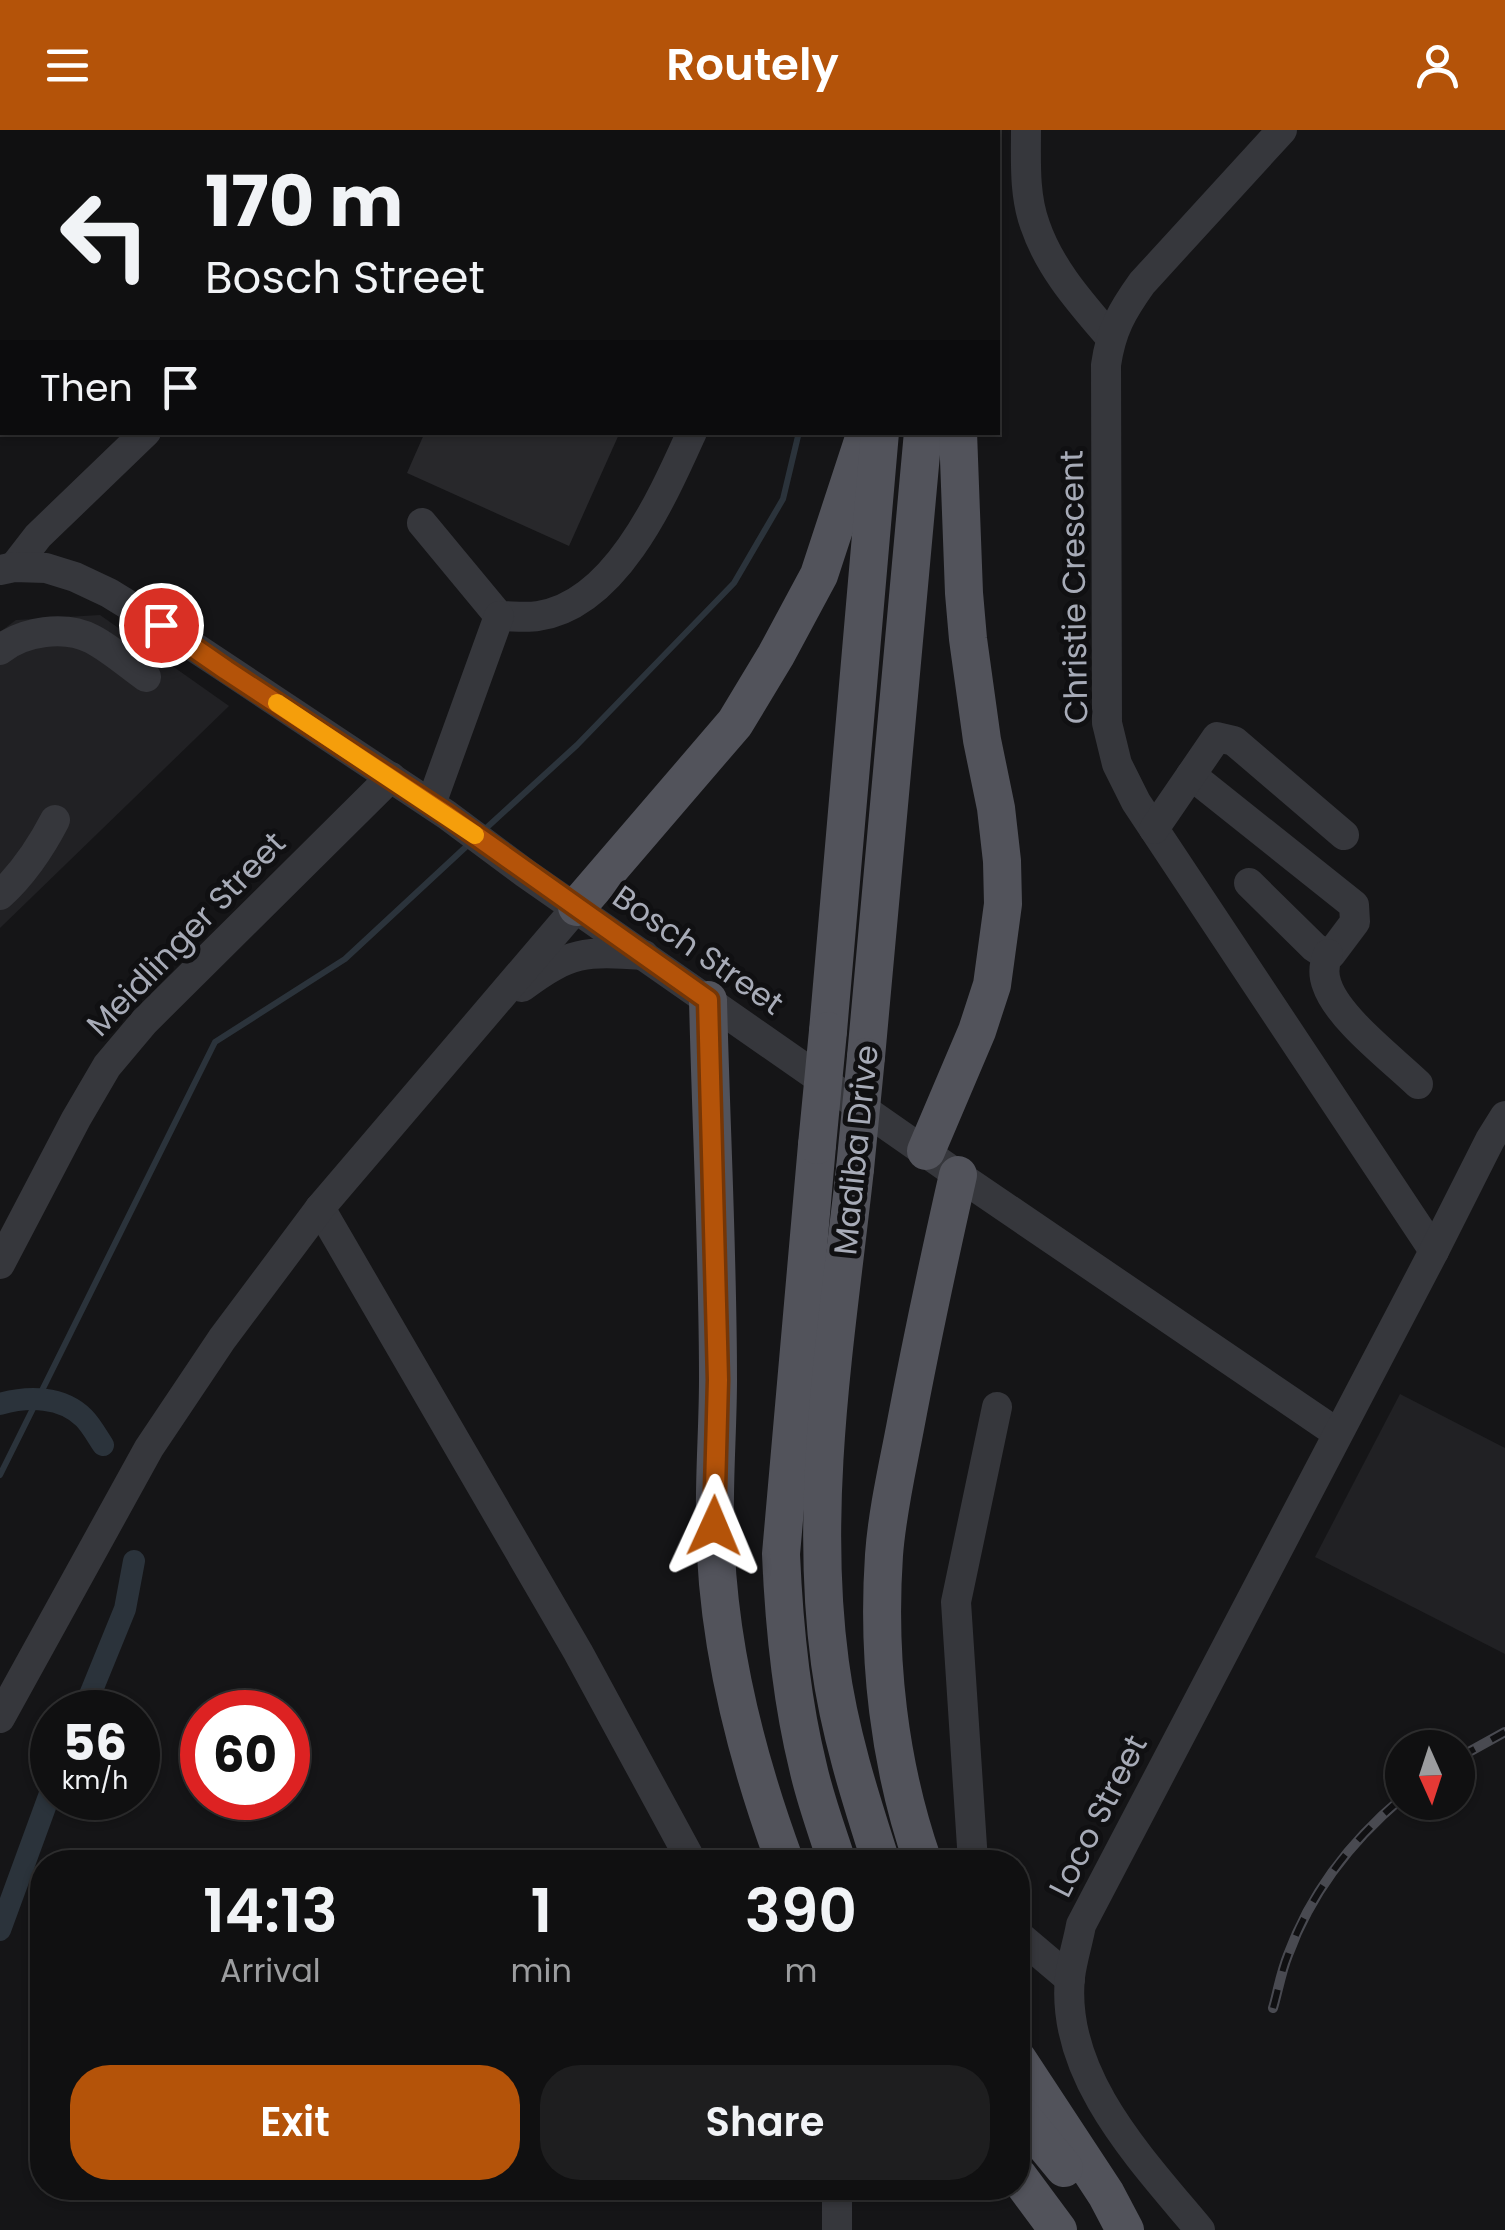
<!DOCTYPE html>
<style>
body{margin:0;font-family:Poppins,sans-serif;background:#1e1e1f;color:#f1f3f6;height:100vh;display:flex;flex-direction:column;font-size:38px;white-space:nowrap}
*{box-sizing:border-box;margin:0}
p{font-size:32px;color:#9c9d9f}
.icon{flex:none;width:55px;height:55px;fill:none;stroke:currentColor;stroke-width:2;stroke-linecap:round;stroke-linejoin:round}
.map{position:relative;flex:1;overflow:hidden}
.drawer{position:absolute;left:30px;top:1720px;width:1000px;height:350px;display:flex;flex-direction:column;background:#101011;border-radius:40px;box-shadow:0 2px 8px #0004,0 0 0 2px #303031}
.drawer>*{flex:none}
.guide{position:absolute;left:0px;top:0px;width:1000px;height:305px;box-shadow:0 2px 8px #0004,0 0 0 2px #303031;background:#101011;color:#f1f3f6;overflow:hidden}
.needle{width:65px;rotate:177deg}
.controls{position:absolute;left:1385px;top:1600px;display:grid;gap:20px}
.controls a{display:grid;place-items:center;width:90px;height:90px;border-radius:50%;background:#101011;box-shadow:0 2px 8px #0004,0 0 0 2px #303031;font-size:50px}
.speed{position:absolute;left:30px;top:1560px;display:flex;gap:20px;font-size:50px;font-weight:700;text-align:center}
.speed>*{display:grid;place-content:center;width:130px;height:130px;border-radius:50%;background:#101011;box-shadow:0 2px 8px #0004,0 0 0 2px #303031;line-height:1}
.speed small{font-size:25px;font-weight:400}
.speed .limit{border:15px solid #d22;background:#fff;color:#111}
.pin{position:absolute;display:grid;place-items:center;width:85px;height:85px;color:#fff;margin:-42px;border:5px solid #fff;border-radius:50%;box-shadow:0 2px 10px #0007}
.me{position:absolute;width:110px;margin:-55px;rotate:1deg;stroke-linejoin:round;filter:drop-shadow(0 0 8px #0008)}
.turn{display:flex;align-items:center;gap:35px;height:210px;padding:0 40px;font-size:45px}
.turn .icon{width:130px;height:130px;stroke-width:2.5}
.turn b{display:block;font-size:70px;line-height:85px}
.then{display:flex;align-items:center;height:95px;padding:0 40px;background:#0003;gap:20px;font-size:38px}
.eta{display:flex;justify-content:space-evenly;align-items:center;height:170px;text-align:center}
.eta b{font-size:60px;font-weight:600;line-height:70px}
.button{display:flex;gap:20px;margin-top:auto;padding:20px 40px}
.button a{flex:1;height:115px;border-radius:40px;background:#b45309;color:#fff;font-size:40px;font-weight:600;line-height:115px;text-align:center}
.button a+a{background:#1e1e1f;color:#f1f3f6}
header{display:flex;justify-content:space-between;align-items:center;height:130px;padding:0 40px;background:#b45309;color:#fff;font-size:45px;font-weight:600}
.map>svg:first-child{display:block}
</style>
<header><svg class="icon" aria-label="menu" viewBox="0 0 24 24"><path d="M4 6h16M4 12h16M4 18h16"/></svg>Routely<svg class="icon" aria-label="person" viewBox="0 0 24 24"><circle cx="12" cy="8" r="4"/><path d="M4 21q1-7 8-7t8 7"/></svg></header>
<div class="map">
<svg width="1505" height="2100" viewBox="0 0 1505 2100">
<rect width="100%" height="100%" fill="#151517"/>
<g fill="#212124">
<polygon points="100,485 229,576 0,798 0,502 16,490"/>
<polygon points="1400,1264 1505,1318 1505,1524 1315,1427"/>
</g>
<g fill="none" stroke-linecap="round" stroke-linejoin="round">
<g stroke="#2b333b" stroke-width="6">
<polyline points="769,0 770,2"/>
<polyline points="830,2 832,0"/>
<polyline points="483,701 577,615 734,453 783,369 799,302"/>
<polyline points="0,1345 215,912 345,829 470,713"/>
</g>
<g stroke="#2b333b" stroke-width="22">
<path d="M0,1274C28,1266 62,1266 84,1288C91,1295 97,1306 103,1315"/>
<polyline points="83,1582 125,1479 134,1431"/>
<polyline points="0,1800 52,1658"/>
</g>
</g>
<polygon fill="#28282b" points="425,302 620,302 569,416 407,343"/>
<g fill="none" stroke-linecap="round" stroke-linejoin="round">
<g stroke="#36373c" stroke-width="30">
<path d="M1026,0C1026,31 1024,65 1035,95C1050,139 1081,173 1110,207"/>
<path d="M1282,0L1142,153C1122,181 1111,200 1106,235L1107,593L1117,634L1136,672L1434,1121"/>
<polyline points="457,2 459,0"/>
<path d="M422,393L499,486C512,486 526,488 538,486C616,475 663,366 692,302"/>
<polyline points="14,437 38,406 146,302"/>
<polyline points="0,440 14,437 46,438 75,447 109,463 161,495 447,685 525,743 958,1045 1337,1303"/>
<path d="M0,520C23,501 65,495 92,509C111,519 129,535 146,547"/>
<polyline points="1191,645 1354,775 1355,792 1331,824 1323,823 1314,817 1249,753"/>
<polyline points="431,674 499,486"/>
<polyline points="1154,699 1217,607 1234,611 1344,705"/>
<path d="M0,765C24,743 40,719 55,690"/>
<path d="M1328,824C1324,834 1323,845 1327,855C1338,888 1392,929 1418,954"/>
<path d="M522,857C570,821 585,821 644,825"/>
<polyline points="320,1078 578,1522 692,1732"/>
<polyline points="0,1134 76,989 107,936 144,892 391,647"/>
<polyline points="0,1588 149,1318 222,1209 320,1078 577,777"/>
<polyline points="973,1732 956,1472 997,1277"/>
<polyline points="1018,1805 1070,1849"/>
<polyline points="837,2058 837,2100"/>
<path d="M1200,2100C1142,2030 1060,1946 1070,1847C1072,1830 1078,1812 1081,1795L1434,1121L1490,1010L1505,986"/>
</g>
<g stroke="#52535b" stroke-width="38">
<polyline points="911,2 911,0"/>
<polyline points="953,2 953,0"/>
<polyline points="577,777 735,593 776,525 819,445 864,308"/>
<path d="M708,870C711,996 718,1123 718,1249C718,1297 714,1345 715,1393C716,1509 745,1624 785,1732"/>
<polyline points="828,901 880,302"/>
<polyline points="866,927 923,302"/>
<path d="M817,1015L781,1424C784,1495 791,1568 808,1637C815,1669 827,1701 837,1732"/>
<polyline points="926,1021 977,901 992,855 1003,774 1002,731 996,678 982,610 968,509 964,463 958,302"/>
<path d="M855,1039C837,1203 808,1369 830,1533C839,1601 860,1667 881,1732"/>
<path d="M923,1732C889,1635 877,1528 884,1425C887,1383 897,1340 905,1298C921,1213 939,1129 958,1045"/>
<polyline points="1018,1930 1106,2064 1125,2100"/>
<polyline points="1018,1982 1064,2038"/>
<polyline points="1018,2046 1058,2100"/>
</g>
<defs>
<g id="rail">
<polyline points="1458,1628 1505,1602"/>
<path d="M1273,1878C1278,1861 1281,1842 1288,1825C1311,1762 1351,1711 1402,1668"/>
</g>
</defs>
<use href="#rail" stroke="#494a51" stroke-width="10"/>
<use href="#rail" stroke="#101012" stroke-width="6" stroke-dasharray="19" stroke-linecap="butt"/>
<g stroke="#52535b" stroke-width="38">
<polyline points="817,1015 828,901"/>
<polyline points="855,1039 866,927"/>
</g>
</g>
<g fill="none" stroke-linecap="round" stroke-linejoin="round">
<defs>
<polyline id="route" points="161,495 226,540 447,685 708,870 718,1250 714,1396"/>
</defs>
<use href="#route" stroke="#753606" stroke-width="25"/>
<use href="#route" stroke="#b45309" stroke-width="18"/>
<polyline stroke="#f59e0b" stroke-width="18" points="277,573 475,705"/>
</g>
<g text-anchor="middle" stroke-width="10" stroke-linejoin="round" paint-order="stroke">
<g font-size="32" fill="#a7abb7" stroke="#101012">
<text transform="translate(1074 457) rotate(-91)" y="11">Christie Crescent</text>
<text transform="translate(186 804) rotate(-46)" y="11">Meidlinger Street</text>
<text transform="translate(698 820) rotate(35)" y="11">Bosch Street</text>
<text transform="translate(856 1020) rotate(-84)" y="11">Madiba Drive</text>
<text transform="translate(1098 1686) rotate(-63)" y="11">Loco Street</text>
</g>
</g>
</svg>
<div class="controls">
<a><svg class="needle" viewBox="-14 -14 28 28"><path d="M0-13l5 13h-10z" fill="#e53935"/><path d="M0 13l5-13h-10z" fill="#9c9d9f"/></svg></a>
</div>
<div class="speed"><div>56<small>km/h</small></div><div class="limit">60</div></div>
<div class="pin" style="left:161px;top:495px;background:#d93025"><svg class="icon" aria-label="arrive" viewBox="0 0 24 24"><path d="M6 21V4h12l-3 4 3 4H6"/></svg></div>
<svg class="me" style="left:714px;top:1396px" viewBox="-20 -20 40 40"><path d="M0-17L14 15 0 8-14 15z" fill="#b45309" stroke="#fff" stroke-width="4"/></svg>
<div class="guide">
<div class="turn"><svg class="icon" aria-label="left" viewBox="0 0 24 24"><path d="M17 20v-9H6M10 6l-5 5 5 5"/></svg><div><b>170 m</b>Bosch Street</div></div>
<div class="then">Then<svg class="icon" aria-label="arrive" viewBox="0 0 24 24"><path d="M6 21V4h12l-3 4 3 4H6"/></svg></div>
</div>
<section class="drawer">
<div class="eta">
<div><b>14:13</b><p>Arrival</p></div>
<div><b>1</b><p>min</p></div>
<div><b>390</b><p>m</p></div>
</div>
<div class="button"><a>Exit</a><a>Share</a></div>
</section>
</div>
